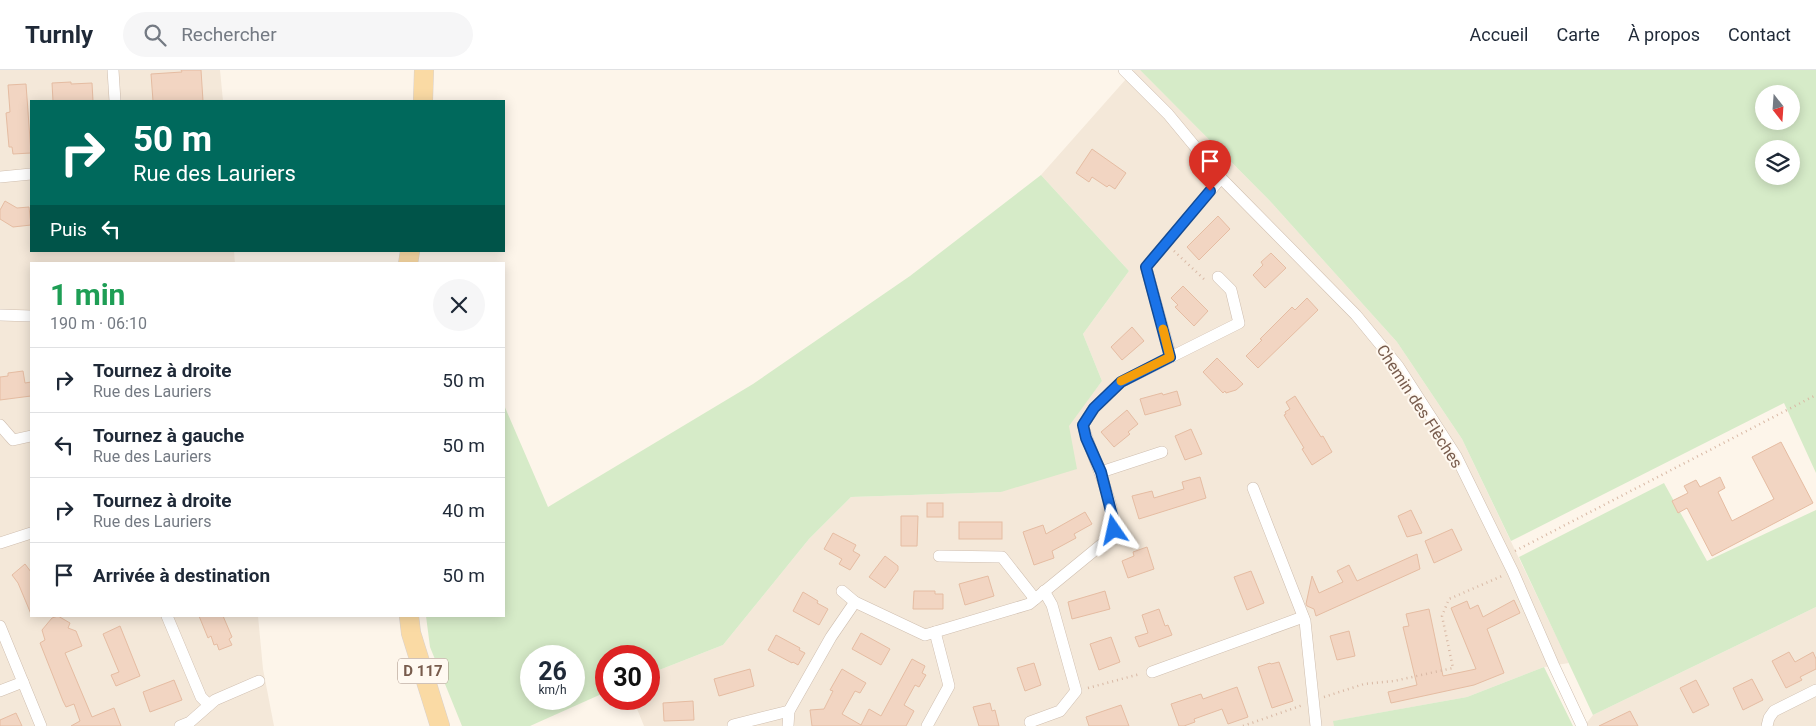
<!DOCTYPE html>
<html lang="fr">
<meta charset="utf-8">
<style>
body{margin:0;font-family:Roboto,sans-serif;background:#f6f6f7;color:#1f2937;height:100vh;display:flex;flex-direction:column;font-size:19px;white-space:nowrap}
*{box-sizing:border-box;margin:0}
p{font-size:16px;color:#747a83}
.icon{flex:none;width:28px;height:28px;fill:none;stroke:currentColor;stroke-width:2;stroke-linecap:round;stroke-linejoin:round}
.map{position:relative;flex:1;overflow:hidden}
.side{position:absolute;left:30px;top:192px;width:475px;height:355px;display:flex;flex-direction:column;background:#fff;border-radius:0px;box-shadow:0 2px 12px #0003}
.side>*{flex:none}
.banner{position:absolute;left:30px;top:30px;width:475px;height:152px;border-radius:0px;box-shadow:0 2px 12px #0003;background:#00695c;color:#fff;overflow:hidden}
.needle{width:32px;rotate:163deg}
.fabs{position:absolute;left:1755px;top:15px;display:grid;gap:10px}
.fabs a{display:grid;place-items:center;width:45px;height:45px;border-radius:50%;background:#fff;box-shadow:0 2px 12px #0003;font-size:25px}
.speed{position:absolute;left:520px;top:575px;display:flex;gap:10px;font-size:25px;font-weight:700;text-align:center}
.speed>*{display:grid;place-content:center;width:65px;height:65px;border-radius:50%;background:#fff;box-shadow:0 2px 12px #0003;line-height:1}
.speed small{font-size:12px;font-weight:400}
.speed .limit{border:8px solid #d22;background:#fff;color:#111}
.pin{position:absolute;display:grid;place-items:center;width:42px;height:42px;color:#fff;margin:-51px -21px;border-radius:50% 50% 50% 0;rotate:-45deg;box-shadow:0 0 5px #0007}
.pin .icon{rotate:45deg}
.me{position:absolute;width:55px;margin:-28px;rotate:349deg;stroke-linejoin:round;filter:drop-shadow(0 0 4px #0008)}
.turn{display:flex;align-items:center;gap:18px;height:105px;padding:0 20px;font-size:22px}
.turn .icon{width:65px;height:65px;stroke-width:2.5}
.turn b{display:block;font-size:35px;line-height:42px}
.then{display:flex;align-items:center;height:48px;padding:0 20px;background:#0003;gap:10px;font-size:19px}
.round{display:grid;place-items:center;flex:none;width:52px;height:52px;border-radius:26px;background:#f6f6f7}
.head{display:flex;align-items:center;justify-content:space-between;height:85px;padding:0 20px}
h1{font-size:30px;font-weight:700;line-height:38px;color:#1e9e55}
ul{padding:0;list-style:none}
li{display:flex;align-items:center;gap:15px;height:65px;padding:0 20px;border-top:1px solid #e0e1e3}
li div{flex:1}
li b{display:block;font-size:19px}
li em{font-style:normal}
header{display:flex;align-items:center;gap:30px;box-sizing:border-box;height:70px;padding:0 25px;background:#fff;border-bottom:1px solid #e0e1e3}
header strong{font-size:24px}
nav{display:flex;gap:28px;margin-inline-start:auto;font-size:18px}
.search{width:350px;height:45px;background:#f6f6f7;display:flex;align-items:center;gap:12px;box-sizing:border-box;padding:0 18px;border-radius:28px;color:#747a83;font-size:19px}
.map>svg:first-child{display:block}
</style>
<header>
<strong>Turnly</strong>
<div class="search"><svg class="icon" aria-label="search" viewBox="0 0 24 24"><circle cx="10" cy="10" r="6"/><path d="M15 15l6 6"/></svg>Rechercher</div>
<nav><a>Accueil</a><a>Carte</a><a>À propos</a><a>Contact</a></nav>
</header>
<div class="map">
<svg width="1816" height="656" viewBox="0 0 1816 656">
<rect width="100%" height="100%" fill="#fdf5ea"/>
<g fill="#f4e8d9">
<polygon points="0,0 220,0 223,31 31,31 31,181 234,181 235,194 31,194 31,546 258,546 263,599 274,656 0,656"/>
<polygon points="1134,0 1140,0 1269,130 1397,272 1462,369 1569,593 1544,597 1467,627 1334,651 1334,656 644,656 633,629 649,629 649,604 723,575 809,469 851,427 1001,422 1068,356 1102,311 1083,264 1129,201 1041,105"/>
<polygon points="1816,537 1816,656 1584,656 1593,645"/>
</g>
<g fill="#d6ebc8" fill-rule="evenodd">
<path d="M1140,0H1816V403L1784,333L1511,471L1462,369L1397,272L1269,130ZM1764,24H1791V51H1764ZM1764,79H1791V106H1764Z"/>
<path d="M1041,105L1129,201L1083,264L1102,311L1069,356L1077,399L1001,422L851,427L809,469L723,575L649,604V586H606V622L530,656H462L430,577L426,546H504V335L548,437L753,314L910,206ZM531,586H574V629H531Z"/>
<polygon points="1664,413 1707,491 1816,440 1816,537 1593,645 1519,487"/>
<polygon points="1544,597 1573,656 1334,656 1333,651 1467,627"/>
</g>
<g fill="#f2d5c2" stroke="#e5bca2">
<polygon points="181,0 201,0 203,31 153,31 151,4 182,2"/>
<polygon points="71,12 71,14 92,13 93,31 53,31 52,13"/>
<polygon points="26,14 31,83 13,84 12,77 9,77 6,43 10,42 8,15"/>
<polygon points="1092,79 1126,103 1115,119 1109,115 1107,117 1092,107 1089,112 1076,103"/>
<polygon points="5,131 17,138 29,137 31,155 13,157 0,149 0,140"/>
<polygon points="1218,146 1230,159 1199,190 1187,177"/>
<polygon points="1271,183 1286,198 1265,218 1253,205 1263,195 1261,192"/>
<polygon points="1183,216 1208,241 1194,256 1175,237 1178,235 1171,228"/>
<polygon points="1307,228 1318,240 1258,298 1246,286 1262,270 1260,269 1292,237 1295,240"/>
<polygon points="1132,257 1144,271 1122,290 1111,277"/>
<polygon points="1217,288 1243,314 1236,320 1226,323 1225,321 1223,323 1203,302"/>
<polygon points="23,301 25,313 31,312 31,326 0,330 0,307 8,306 8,303"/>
<polygon points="1177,321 1181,335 1145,345 1140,329 1162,323 1163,325"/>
<polygon points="1295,326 1321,367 1323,366 1332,382 1312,395 1302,379 1304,378 1284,345 1286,344 1285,342 1290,339 1286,332"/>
<polygon points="1127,340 1138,354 1128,362 1130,364 1114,377 1101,362"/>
<polygon points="1191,359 1202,384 1185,390 1175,366"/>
<polygon points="1781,372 1813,433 1712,486 1687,438 1678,443 1672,431 1688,423 1684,416 1696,410 1700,417 1720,407 1725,418 1718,422 1732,451 1774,429 1752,387"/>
<polygon points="1200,407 1206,428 1139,449 1132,426 1152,421 1154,428 1184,419 1182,412"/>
<rect x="927" y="433" width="16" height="14"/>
<polygon points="1411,440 1422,463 1407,467 1398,446"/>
<polygon points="1085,442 1092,454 1074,464 1076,468 1052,481 1054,488 1034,495 1023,462 1043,455 1046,464"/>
<polygon points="901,446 918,446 917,476 901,476"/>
<rect x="959" y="452" width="43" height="17"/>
<polygon points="1452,459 1462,480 1434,493 1425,471"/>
<polygon points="833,463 856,475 853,481 860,485 850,500 839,494 842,489 824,479"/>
<polygon points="1147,477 1154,499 1128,508 1122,491 1134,486 1133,482"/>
<polygon points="1417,484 1420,499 1316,546 1314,539 1307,536 1306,534 1312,506 1319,523 1343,512 1337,501 1349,495 1357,511"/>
<polygon points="885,486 898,496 898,500 885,518 869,507"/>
<polygon points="25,494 31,502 31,544 18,513 12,505"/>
<polygon points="1251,501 1264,533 1247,540 1234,507"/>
<polygon points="988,506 994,526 965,535 959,514"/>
<polygon points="914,521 935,521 935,524 943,524 943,539 913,539"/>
<polygon points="1105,521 1110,539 1072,549 1068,532"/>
<polygon points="803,522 818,531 817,533 828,539 819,555 793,541"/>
<polygon points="1514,530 1520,543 1487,559 1504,603 1474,615 1391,633 1388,622 1417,615 1403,557 1409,556 1406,544 1429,539 1443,606 1476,599 1451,538 1467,531 1470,539 1478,535 1483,547"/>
<polygon points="1159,539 1165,556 1168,555 1172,565 1139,577 1135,567 1148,563 1142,545"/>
<polygon points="58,546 70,553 68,558 76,561 82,576 65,583 92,647 114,638 121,656 71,656 80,651 74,634 66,637 63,631 40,573 45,570 42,560 52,548"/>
<polygon points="199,546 223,546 232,567 229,569 232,575 219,580 217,574 214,575 211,566 208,568"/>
<polygon points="120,556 140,606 116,616 111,605 119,602 103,564"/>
<polygon points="1349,561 1355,586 1337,590 1330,566"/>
<polygon points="861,563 890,579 881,595 852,579"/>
<polygon points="776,565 800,578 799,580 805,583 798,595 793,592 792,593 768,580"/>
<polygon points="1111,567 1120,592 1099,600 1090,574"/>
<polygon points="1789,582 1795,592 1813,582 1816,589 1816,599 1800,607 1802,610 1786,618 1772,591"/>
<polygon points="912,589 925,596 922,603 926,605 919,617 915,615 904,635 914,641 906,656 812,656 810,640 824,639 833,621 830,620 842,599 866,613 860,623 855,621 842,644 861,655 869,639 881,646"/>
<polygon points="1279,592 1293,631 1272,638 1258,597 1270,593 1271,594"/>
<polygon points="1034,593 1041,615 1025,621 1017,598"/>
<polygon points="750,599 754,616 719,626 714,609"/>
<polygon points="1752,609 1763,630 1743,640 1733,618"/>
<polygon points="174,610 182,630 150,642 143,622"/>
<polygon points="1696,610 1709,635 1693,643 1680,618"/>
<polygon points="1237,617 1248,647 1228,654 1222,639 1194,649 1195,652 1184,656 1179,656 1171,634 1201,624 1203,629"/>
<polygon points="693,631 694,650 664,651 663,633"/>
<polygon points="990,633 992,641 995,640 999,656 979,656 973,637"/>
<polygon points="1121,635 1129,656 1089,656 1086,647"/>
<polygon points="1630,641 1638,656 1599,656"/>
<polygon points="16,643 22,656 0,656 0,650"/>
</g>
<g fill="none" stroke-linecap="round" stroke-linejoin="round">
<defs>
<g id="street">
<polyline points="113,0 115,31"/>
<polyline points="1124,0 1168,44 1221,108 1356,245 1398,296 1456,386 1513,502 1553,594 1582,656"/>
<polyline points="0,107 31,104"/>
<polyline points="0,245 31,246"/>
<polyline points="1171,287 1239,253 1231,220 1218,207"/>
<polyline points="0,355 13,370 31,366"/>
<polyline points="1101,402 1162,382"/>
<polyline points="1253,418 1305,551 1316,656"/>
<polyline points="0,473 31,463"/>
<polyline points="939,486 1002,487 1035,529"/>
<path d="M842,521L855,532L925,565L1029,534L1112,466C1121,442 1089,381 1083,355L1094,338L1121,312L1171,287L1146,197L1221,108"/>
<polyline points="167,546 201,627 209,635"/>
<polyline points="0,556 41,656"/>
<polyline points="1152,602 1303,547"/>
<polyline points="0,621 23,612"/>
<polyline points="1030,652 1060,641 1076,621 1052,535 1044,521"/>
<polyline points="733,655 789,641"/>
<polyline points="180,656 190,652 215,630 259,611"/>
<polyline points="788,656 789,641 831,567 855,532"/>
<polyline points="927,656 949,616 935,562"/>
<polyline points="1767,656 1769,648 1774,641 1816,620"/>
</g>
<g id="primary">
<polyline points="423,31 424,0"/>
<polyline points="408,194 410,181"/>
<polyline points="409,546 411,563 440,656"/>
</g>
</defs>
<use href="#street" stroke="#cfbeaf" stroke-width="12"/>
<use href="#primary" stroke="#d9d1cd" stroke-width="20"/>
<g stroke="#d8b8a4" stroke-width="2.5" stroke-dasharray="1 4" stroke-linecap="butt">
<polyline points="1174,181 1205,210"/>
<polyline points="1515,481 1816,325"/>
<polyline points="1088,618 1140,604"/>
<polyline points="1324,627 1364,614 1394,611 1453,598 1442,546 1449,529 1502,506"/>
<polyline points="1243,656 1303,635"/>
</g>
<use href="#street" stroke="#fff" stroke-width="11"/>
<use href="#primary" stroke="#fadaa4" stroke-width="19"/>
</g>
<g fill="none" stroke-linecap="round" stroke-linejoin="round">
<defs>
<polyline id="route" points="1114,460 1114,453 1101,402 1086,368 1083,355 1094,338 1121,312 1170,287 1146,197 1210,121"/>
</defs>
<use href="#route" stroke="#114b97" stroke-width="12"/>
<use href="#route" stroke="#1a73e8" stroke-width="9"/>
<polyline stroke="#f59e0b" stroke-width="9" points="1121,311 1170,287 1163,259"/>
</g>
<g text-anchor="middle" stroke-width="4" stroke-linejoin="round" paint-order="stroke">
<rect fill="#fff9f1" stroke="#a08b7e" stroke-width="1" x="398" y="588.5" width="50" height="25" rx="4"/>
<g font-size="15" font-weight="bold" fill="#785c4d">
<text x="423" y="606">D 117</text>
</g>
<g font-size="16" fill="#785c4d" stroke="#fff9f1">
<text transform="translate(1420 336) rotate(57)" y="6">Chemin des Flèches</text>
</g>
</g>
</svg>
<div class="fabs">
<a><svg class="needle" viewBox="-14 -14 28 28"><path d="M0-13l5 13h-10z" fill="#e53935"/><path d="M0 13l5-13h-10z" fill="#747a83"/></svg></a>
<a><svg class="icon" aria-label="layers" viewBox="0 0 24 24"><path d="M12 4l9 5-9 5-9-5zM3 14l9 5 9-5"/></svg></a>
</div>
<div class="speed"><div>26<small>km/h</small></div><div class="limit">30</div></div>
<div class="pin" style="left:1210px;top:121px;background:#d93025"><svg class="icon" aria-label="arrive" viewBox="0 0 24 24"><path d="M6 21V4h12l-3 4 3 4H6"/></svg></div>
<svg class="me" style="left:1114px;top:460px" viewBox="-20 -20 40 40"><path d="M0-17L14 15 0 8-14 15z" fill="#1a73e8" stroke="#fff" stroke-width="4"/></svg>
<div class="banner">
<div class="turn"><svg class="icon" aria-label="right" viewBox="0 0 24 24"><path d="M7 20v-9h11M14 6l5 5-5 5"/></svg><div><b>50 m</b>Rue des Lauriers</div></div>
<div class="then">Puis<svg class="icon" aria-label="left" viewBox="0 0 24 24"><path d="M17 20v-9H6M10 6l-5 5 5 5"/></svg></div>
</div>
<section class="side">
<div class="head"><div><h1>1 min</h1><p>190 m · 06:10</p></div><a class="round"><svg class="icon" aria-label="close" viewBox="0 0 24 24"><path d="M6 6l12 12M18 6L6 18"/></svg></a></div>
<ul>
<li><svg class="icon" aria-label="right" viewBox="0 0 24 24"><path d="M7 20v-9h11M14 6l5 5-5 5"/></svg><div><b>Tournez à droite</b><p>Rue des Lauriers</p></div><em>50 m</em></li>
<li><svg class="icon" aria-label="left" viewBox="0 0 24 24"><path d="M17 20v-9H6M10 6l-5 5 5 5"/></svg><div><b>Tournez à gauche</b><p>Rue des Lauriers</p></div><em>50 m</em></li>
<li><svg class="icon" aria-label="right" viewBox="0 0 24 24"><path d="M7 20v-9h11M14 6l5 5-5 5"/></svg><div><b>Tournez à droite</b><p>Rue des Lauriers</p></div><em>40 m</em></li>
<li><svg class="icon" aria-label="arrive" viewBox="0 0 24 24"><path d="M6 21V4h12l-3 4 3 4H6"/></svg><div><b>Arrivée à destination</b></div><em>50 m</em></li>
</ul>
</section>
</div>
